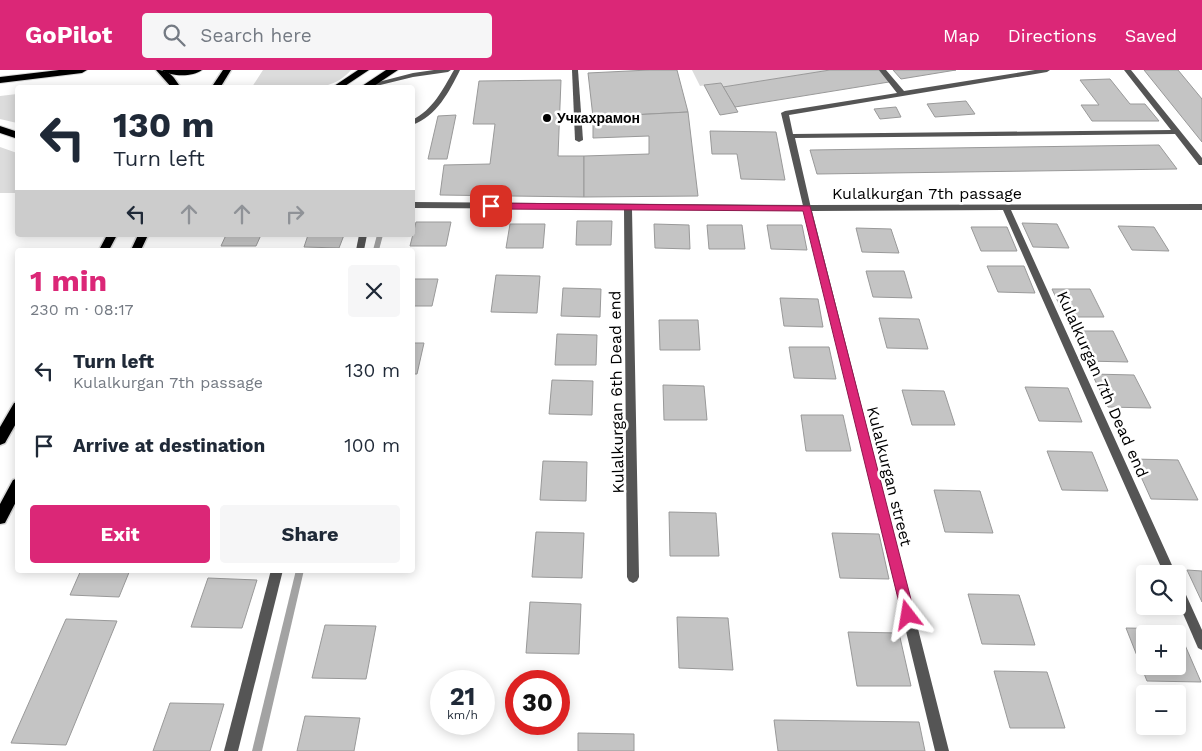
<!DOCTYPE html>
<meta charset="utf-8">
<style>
body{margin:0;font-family:"Work Sans",sans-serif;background:#f6f6f7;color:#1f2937;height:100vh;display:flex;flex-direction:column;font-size:19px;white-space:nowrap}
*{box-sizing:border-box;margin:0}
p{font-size:16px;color:#747a83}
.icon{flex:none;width:28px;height:28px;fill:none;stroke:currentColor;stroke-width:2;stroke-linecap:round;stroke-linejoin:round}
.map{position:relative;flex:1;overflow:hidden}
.drawer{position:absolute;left:15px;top:178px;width:400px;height:325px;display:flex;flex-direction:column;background:#fff;border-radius:5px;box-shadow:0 2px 12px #0003}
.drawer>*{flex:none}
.top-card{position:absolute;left:15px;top:15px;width:400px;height:152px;border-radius:5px;box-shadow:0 2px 12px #0003;background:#fff;color:#1f2937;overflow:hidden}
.fabs{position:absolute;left:1136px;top:495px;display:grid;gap:10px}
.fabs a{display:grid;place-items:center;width:50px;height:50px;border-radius:5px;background:#fff;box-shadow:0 2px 12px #0003;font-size:25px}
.speed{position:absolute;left:430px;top:600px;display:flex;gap:10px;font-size:25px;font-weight:700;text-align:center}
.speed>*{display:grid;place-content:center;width:65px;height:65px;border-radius:50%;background:#fff;box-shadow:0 2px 12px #0003;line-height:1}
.speed small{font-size:12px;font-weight:400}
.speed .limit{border:8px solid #d22;background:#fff;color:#111}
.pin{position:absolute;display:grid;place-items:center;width:42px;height:42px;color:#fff;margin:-21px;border-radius:10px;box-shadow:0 2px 8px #0006}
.me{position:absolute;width:55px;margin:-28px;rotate:346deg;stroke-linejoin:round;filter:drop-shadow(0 0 4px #0008)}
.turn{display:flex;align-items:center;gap:18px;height:105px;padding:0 15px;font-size:22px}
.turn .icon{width:65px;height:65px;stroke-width:2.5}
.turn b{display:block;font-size:35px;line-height:42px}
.lanes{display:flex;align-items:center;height:48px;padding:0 15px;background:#0003;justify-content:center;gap:25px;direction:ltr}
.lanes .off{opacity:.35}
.round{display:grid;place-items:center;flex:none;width:52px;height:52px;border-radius:5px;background:#f6f6f7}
.overview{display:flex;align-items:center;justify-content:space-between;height:85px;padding:0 15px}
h1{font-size:30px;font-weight:700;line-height:38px;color:#db2777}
.cta{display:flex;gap:10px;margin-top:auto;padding:10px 15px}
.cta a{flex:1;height:58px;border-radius:5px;background:#db2777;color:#fff;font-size:20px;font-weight:700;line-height:58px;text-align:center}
.cta a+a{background:#f6f6f7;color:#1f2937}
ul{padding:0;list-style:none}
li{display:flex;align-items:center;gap:15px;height:75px;padding:0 15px}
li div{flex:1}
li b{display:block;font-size:19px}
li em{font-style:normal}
header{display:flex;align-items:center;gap:30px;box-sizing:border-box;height:70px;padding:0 25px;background:#db2777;color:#fff}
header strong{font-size:24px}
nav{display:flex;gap:28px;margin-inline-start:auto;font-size:18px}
.search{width:350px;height:45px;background:#f6f6f7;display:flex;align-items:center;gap:12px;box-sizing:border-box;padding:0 18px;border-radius:5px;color:#747a83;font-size:19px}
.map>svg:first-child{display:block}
</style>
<header>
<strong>GoPilot</strong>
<div class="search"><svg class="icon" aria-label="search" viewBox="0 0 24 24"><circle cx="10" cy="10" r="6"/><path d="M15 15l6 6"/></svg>Search here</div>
<nav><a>Map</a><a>Directions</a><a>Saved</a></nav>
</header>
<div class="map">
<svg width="1202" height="681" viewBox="0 0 1202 681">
<rect width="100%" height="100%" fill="#fff"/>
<g fill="#dcdcdc">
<path d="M263,0H351C329,27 282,18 252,17Z"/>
<polygon points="692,0 830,0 723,17 720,13 700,16"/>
<polygon points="17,24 17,53 0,49 0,26"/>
<polygon points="0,77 17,83 17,123 0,123"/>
</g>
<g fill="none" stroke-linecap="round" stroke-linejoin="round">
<g fill="#a3a3a3" fill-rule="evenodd">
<polygon points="377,165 383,165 379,180 373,180"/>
<polygon points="296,500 304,500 262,681 252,681"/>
</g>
</g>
<g fill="#c4c4c4" stroke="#999" fill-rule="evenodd">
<polygon points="649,0 677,0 688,42 593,47 588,3"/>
<polygon points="830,0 879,0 889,12 735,37 723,17"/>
<polygon points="893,0 956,0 901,9"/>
<polygon points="1144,0 1178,0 1202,29 1202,72"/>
<polygon points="1110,9 1130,34 1145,34 1159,51 1092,51 1081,35 1099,35 1080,10"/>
<polygon points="561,10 558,86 584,86 584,127 440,125 444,95 490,94 495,54 473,54 479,11"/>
<polygon points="721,13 735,37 738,42 720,45 704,15"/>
<polygon points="966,31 975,44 935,47 927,34"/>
<polygon points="896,37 901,47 880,49 874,39"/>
<polygon points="688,42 698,126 584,127 584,86 649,84 649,66 593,68 593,47"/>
<polygon points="456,45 447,89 428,89 438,46"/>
<polygon points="710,61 776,62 785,110 741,109 737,84 712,84"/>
<polygon points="1159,75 1177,99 817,104 810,80"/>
<polygon points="577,151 612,151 611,175 576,175"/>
<polygon points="416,152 451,152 446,176 410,176"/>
<polygon points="1022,153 1057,154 1069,178 1033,177"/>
<polygon points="510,154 545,154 543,178 506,178"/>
<polygon points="654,154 689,155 690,179 655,178"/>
<polygon points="707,155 742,155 745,179 709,179"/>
<polygon points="767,155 802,155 807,180 771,179"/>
<polygon points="1118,156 1154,157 1169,181 1132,180"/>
<polygon points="971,157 1007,157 1017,181 981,181"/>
<polygon points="856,158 891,159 899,183 862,182"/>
<polygon points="226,165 261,165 256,176 221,176"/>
<polygon points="308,165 344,165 339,178 304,177"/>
<polygon points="987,196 1024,196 1035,223 998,222"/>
<polygon points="866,201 904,201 912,228 873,227"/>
<polygon points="496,205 540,206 537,243 491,242"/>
<polygon points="412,209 438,209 432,236 412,236"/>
<polygon points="563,218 601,219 600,247 561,246"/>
<polygon points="1052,219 1090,219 1104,247 1065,247"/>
<polygon points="780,228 818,229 823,257 784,256"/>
<polygon points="879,248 919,249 928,279 887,278"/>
<polygon points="659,250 698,250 700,280 660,280"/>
<polygon points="1073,261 1113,261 1128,292 1087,291"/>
<polygon points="557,264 597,265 596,295 555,295"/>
<polygon points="412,273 424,273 417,304 412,304"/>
<polygon points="789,277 829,277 836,309 794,308"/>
<polygon points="1092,304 1134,305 1151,338 1108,337"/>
<polygon points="552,310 593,311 592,345 549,344"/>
<polygon points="663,315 704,316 707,350 664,350"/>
<polygon points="1025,317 1068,318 1082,352 1039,351"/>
<polygon points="902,320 944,321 955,355 912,355"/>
<polygon points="801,345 843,345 851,381 806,381"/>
<polygon points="1047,381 1092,382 1108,421 1062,420"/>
<polygon points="1133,389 1178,390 1198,430 1151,429"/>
<polygon points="543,391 587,392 586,431 540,430"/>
<polygon points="934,420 980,421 993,463 945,462"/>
<polygon points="669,442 716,443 719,486 670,486"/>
<polygon points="536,462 584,463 582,508 532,507"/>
<polygon points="832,463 879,464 889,509 840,508"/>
<polygon points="81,500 130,500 119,527 70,525"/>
<polygon points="1187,500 1202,501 1202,532"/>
<polygon points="208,508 257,510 242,558 191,557"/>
<polygon points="968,524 1019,525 1035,575 982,574"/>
<polygon points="530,532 581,534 579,584 526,583"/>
<polygon points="677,547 728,548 733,600 679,598"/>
<polygon points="66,549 117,551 66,675 11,673"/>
<polygon points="325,555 376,556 366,609 312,608"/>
<path d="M1126,558L1178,559L1201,612L1147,611ZM1145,564H1178V596H1145Z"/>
<polygon points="848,562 899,563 911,616 857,616"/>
<polygon points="994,601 1047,602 1065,658 1010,658"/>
<polygon points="170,633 224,634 210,681 153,681"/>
<polygon points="305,646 360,648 354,681 297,681"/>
<polygon points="774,650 919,652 925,681 778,681"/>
<polygon points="578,663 634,664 634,681 578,681"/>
</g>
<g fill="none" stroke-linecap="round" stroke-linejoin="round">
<defs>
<g id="primary">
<path d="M156,0C170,0 173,6 181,18H172Z"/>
<polygon points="223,0 231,0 220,18 211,18"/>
<polygon points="107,165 117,165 109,180 99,180"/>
<polygon points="138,165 148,165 141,180 131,180"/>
<polygon points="18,332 18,350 5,373 0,375 0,357 14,333"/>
<polygon points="18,408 18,428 5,453 0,454 0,434 13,410"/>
</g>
<g id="trunk">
<polygon points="59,0 87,0 82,3 0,13 0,7"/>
<path d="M162,0H202C193,7 171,7 162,0Z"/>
<polygon points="358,0 369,0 342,18 331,18"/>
<polygon points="386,0 398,0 371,18 359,18"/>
<polygon points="0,56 18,62 18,69 0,63"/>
</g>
</defs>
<use href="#primary" stroke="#dbdbdb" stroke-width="3"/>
<use href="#trunk" stroke="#dbdbdb" stroke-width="2"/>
<g fill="#555" fill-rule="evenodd">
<polygon points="434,0 451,0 448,2 413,7 368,18 363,16 413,3"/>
<path d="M454,0H460C449,22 437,46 412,55V50C433,40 443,19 454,0Z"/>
<polygon points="572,0 578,0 583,70 579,72 575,70"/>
<polygon points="879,0 886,0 904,21 1035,0 1050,0 1047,2 789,45 793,64 1171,60 1124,0 1131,0 1202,88 1202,95 1199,95 1175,64 795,68 811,138 807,141 804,140 781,43 785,41 897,23"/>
</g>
<g fill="#555" fill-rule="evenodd">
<polygon points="412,132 807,135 1202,134 1202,140 1011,140 1176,504 1164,504 1003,140 812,141 949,681 935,681 804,141 632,139 639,507 637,511 633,513 629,511 627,507 624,139 412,138"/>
<polygon points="359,165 367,165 364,180 356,180"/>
<polygon points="271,500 283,500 238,681 224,681"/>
<polygon points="1178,514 1182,516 1202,560 1202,580 1198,578 1178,532"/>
</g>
<use href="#primary" fill="#000" fill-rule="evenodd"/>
<use href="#trunk" fill="#000" fill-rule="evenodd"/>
</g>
<polygon fill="#db2777" stroke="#8e194d" points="488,133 810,136 915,545 913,550 908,552 904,550 902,545 803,141 491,139 486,136"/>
<circle fill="#000" stroke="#fff" stroke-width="2" cx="547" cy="48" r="5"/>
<g text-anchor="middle" stroke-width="5" stroke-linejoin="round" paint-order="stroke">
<g font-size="14" font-weight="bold" fill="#000" stroke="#fff" text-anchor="start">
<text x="557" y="53">Учкахрамон</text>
</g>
<g font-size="16" fill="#000" stroke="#fff">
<text x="927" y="129">Kulalkurgan 7th passage</text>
<text transform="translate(1103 314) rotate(66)" y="6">Kulalkurgan 7th Dead end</text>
<text transform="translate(616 322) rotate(-91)" y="6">Kulalkurgan 6th Dead end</text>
<text transform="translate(890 406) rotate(76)" y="6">Kulalkurgan street</text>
</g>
</g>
</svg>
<div class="fabs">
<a><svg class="icon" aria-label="search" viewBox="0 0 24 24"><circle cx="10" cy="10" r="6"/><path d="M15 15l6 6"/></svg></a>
<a>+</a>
<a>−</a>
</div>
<div class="speed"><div>21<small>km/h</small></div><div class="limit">30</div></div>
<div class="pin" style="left:491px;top:136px;background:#d93025"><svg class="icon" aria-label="arrive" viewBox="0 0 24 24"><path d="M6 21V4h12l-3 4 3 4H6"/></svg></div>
<svg class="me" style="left:908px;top:545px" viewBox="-20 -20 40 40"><path d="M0-17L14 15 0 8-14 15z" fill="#db2777" stroke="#fff" stroke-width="4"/></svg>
<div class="top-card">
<div class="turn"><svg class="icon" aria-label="left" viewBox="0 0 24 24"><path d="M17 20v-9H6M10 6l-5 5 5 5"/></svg><div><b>130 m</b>Turn left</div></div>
<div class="lanes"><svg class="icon" aria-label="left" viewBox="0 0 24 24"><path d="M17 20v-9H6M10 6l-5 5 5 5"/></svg><svg class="icon off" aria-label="ahead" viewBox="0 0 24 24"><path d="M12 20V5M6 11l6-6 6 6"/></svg><svg class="icon off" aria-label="ahead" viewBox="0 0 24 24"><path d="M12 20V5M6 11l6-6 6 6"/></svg><svg class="icon off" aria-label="right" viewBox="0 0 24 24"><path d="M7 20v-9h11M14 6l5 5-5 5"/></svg></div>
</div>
<section class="drawer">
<div class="overview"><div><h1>1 min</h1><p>230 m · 08:17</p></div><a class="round"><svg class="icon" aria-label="close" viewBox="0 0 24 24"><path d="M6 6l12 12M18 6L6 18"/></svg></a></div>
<ul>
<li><svg class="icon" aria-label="left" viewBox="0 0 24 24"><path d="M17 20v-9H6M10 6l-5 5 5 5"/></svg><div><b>Turn left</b><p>Kulalkurgan 7th passage</p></div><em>130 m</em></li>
<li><svg class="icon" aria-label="arrive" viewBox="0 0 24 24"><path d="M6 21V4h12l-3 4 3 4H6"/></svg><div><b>Arrive at destination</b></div><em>100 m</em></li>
</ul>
<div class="cta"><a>Exit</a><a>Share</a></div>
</section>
</div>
